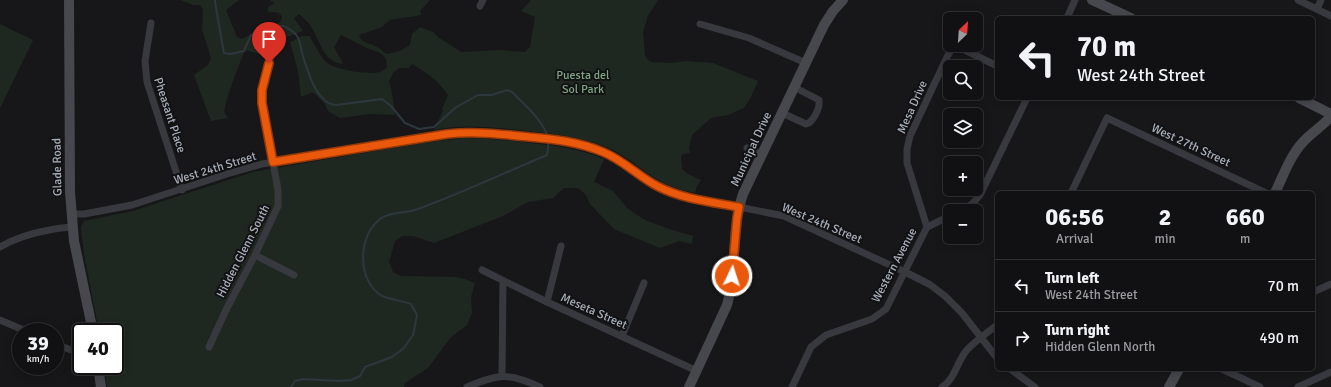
<!DOCTYPE html>
<meta charset="utf-8">
<style>
body{margin:0;font-family:Signika,sans-serif;background:#1e1f21;color:#f1f3f6;height:100vh;display:flex;flex-direction:column;font-size:15px;white-space:nowrap}
*{box-sizing:border-box;margin:0}
p{font-size:13px;color:#9c9da0}
.icon{flex:none;width:22px;height:22px;fill:none;stroke:currentColor;stroke-width:2;stroke-linecap:round;stroke-linejoin:round}
.map{position:relative;flex:1;overflow:hidden}
.panel{position:absolute;left:995px;top:191px;width:320px;height:180px;display:flex;flex-direction:column;background:#111113;border-radius:6px;box-shadow:0 2px 10px #0003,0 0 0 1px #303133}
.panel>*{flex:none}
.hud{position:absolute;left:995px;top:16px;width:320px;height:84px;border-radius:6px;box-shadow:0 2px 10px #0003,0 0 0 1px #303133;background:#111113;color:#f1f3f6;overflow:hidden}
.needle{width:26px;rotate:25deg}
.controls{position:absolute;left:943px;top:12px;display:grid;gap:8px}
.controls a{display:grid;place-items:center;width:40px;height:40px;border-radius:6px;background:#111113;box-shadow:0 2px 10px #0003,0 0 0 1px #303133;font-size:20px}
.speed{position:absolute;left:12px;top:323px;display:flex;gap:8px;font-size:20px;font-weight:700;text-align:center}
.speed>*{display:grid;place-content:center;width:52px;height:52px;border-radius:50%;background:#111113;box-shadow:0 2px 10px #0003,0 0 0 1px #303133;line-height:1}
.speed small{font-size:10px;font-weight:400}
.speed .limit{border:2px solid #111;border-radius:6px;background:#fff;color:#111}
.pin{position:absolute;display:grid;place-items:center;width:34px;height:34px;color:#fff;margin:-41px -17px;border-radius:50% 50% 50% 0;rotate:-45deg;box-shadow:0 0 4px #0007}
.pin .icon{rotate:45deg}
.me{position:absolute;width:44px;margin:-22px;rotate:4deg;stroke-linejoin:round;filter:drop-shadow(0 0 3px #0008)}
.turn{display:flex;align-items:center;gap:14px;height:84px;padding:0 16px;font-size:18px}
.turn .icon{width:52px;height:52px;stroke-width:2.5}
.turn b{display:block;font-size:28px;line-height:34px}
.eta{display:flex;justify-content:space-evenly;align-items:center;height:68px;text-align:center}
.eta b{font-size:24px;font-weight:800;line-height:28px}
ul{padding:0;list-style:none}
li{display:flex;align-items:center;gap:12px;height:52px;padding:0 16px;border-top:1px solid #303133}
li div{flex:1}
li b{display:block;font-size:15px}
li em{font-style:normal}
.map>svg:first-child{display:block}
</style>
<div class="map">
<svg width="1331" height="387" viewBox="0 0 1331 387">
<rect width="100%" height="100%" fill="#171719"/>
<g fill="#1f2820">
<polygon points="180,0 239,0 226,10 237,37 242,39 258,31 265,36 267,41 259,50 260,54 245,50 235,75 226,102 224,112 228,118 211,121 194,75 208,65 211,58 202,29 203,10 200,5 193,5"/>
<path d="M269,0H430L420,11L421,15L390,20L382,27L359,35C362,44 368,42 375,46C380,48 383,52 387,54L400,51L410,45L412,34L420,27L433,32L438,37L461,52L499,50L525,52L530,47L535,17L521,11L531,0H658L648,16L643,32L645,56L648,60L651,62L670,63L686,61L713,63L758,81L751,97L744,108L728,115L711,118L692,135L689,147L690,153L683,154L681,157L682,169L688,174L701,180L697,186L695,193C682,190 670,187 658,180C643,171 630,159 615,151C584,136 553,134 520,130C491,127 463,124 434,130L443,111L442,109L448,95C439,81 426,72 412,64L409,68H399L393,73L389,81L392,93L395,115L370,114L340,118L328,111L325,104L313,92L301,97L298,71L290,42L302,36H309C315,44 319,55 326,62C335,70 368,75 380,72C383,71 385,69 387,67L386,59L383,55L378,52L367,48L341,35L334,47L343,64C322,62 320,39 310,25C307,21 303,17 299,14L294,18L303,31C293,33 272,49 271,28L281,21L282,17C279,11 275,12 270,12L268,11V7L275,3Z"/>
<polygon points="0,24 33,40 0,108"/>
<path d="M463,138C483,138 502,140 522,142C551,145 577,148 604,159L594,182L613,191L628,209L645,220L672,230L693,236L692,244L679,241L660,248L614,229L590,204L586,195L578,188H564L553,198L528,202L503,216L434,243L413,236H402L395,241L389,262L393,272L401,276L456,277L465,279L475,283L471,297L472,313L467,325L451,337L428,368L405,383L404,387H107L104,366H115V332H99L84,254L81,227L84,221L133,211L253,172L422,143Z"/>
</g>
<g fill="none" stroke-linecap="round" stroke-linejoin="round">
<path stroke="#2c373e" stroke-width="2" d="M215,0V2L224,53L231,54L244,51L251,35L271,26H284C288,29 294,31 297,36C300,40 301,48 302,53C307,69 316,104 336,105L382,99L391,106L405,123L419,129L434,127L455,108L478,95H492L507,90L512,92C524,104 545,122 548,139C549,144 548,150 547,155C504,173 462,193 418,209C406,214 390,211 380,219C357,237 357,281 382,296C388,299 404,301 411,304L417,315L413,335L404,348L392,357L365,367L360,376L351,380L339,381L303,379L295,381L291,387"/>
<g stroke="#38393e" stroke-width="7">
<polyline points="1298,0 1331,16"/>
<polyline points="480,6 483,0"/>
<polyline points="1317,9 1321,0"/>
<polyline points="1067,18 1075,0"/>
<polyline points="151,23 145,61 147,82 182,190"/>
<polyline points="700,24 749,38 806,63"/>
<polyline points="955,45 997,66"/>
<path d="M782,113L806,124L809,123C815,118 820,108 819,100L794,87"/>
<polyline points="747,148 762,155"/>
<polyline points="1071,193 1107,118 1266,193"/>
<polyline points="960,211 972,204 980,195 1027,98"/>
<polyline points="72,214 84,214 132,205 227,174 262,164 447,134 482,132 568,141 592,148 613,156 631,168 650,182 675,194 784,216 905,272 929,284 945,296 962,313 997,358"/>
<polyline points="927,227 907,163 907,149 910,136 947,57 954,45"/>
<path d="M0,247C21,235 48,229 72,227"/>
<polyline points="255,255 294,275"/>
<polyline points="482,270 547,302 697,371"/>
<polyline points="1313,292 1331,284"/>
<polyline points="547,302 561,246"/>
<polyline points="0,320 28,332"/>
<polyline points="622,336 644,283"/>
<polyline points="55,344 74,351 81,353"/>
<path d="M209,347L226,310L255,255L278,206V190L262,103C261,86 267,66 274,49"/>
<polyline points="1010,369 1035,387"/>
<polyline points="1222,369 1260,387"/>
<polyline points="502,375 503,281"/>
<path d="M467,387C499,374 508,372 540,387"/>
<polyline points="792,387 811,347 826,335 872,319 886,309 927,227 950,216"/>
<path d="M942,387C955,379 957,362 966,351C975,341 987,333 997,325"/>
<polyline points="1298,387 1331,372"/>
</g>
<g stroke="#46484e" stroke-width="10">
<polyline points="69,0 70,192 74,241 93,332"/>
<polyline points="1092,0 1131,18"/>
<polyline points="1299,98 1331,114"/>
<path d="M1275,193C1283,176 1290,156 1303,142C1312,132 1323,126 1331,116"/>
<polyline points="98,366 101,387"/>
<path d="M689,387L727,305C737,269 731,230 743,194L824,25L833,11L843,0"/>
<polyline points="1169,387 1179,369"/>
</g>
</g>
<g fill="none" stroke-linecap="round" stroke-linejoin="round">
<defs>
<path id="route" d="M269,63L262,90V103L273,162L447,134C474,131 501,134 529,137C554,139 579,142 603,152C623,160 638,176 657,186C682,199 711,202 739,207L737,218L732,276"/>
</defs>
<use href="#route" stroke="#983908" stroke-width="10"/>
<use href="#route" stroke="#ea580c" stroke-width="7"/>
</g>
<g text-anchor="middle" stroke-width="4" stroke-linejoin="round" paint-order="stroke">
<g font-size="12" fill="#7fa580" stroke="#121214">
<text x="583" y="79">Puesta del<tspan x="583" dy="14">Sol Park</tspan></text>
</g>
<g font-size="12" fill="#a9afba" stroke="#121214">
<text transform="translate(912 107) rotate(-66)" y="4">Mesa Drive</text>
<text transform="translate(170 115) rotate(72)" y="4">Pheasant Place</text>
<text transform="translate(1191 145) rotate(25)" y="4">West 27th Street</text>
<text transform="translate(751 149) rotate(-65)" y="4">Municipal Drive</text>
<text transform="translate(57 167) rotate(-91)" y="4">Glade Road</text>
<text transform="translate(215 168) rotate(-17)" y="4">West 24th Street</text>
<text transform="translate(822 223) rotate(23)" y="4">West 24th Street</text>
<text transform="translate(243 251) rotate(-63)" y="4">Hidden Glenn South</text>
<text transform="translate(894 265) rotate(-62)" y="4">Western Avenue</text>
<text transform="translate(594 311) rotate(24)" y="4">Meseta Street</text>
</g>
</g>
</svg>
<div class="controls">
<a><svg class="needle" viewBox="-14 -14 28 28"><path d="M0-13l5 13h-10z" fill="#e53935"/><path d="M0 13l5-13h-10z" fill="#9c9da0"/></svg></a>
<a><svg class="icon" aria-label="search" viewBox="0 0 24 24"><circle cx="10" cy="10" r="6"/><path d="M15 15l6 6"/></svg></a>
<a><svg class="icon" aria-label="layers" viewBox="0 0 24 24"><path d="M12 4l9 5-9 5-9-5zM3 14l9 5 9-5"/></svg></a>
<a>+</a>
<a>−</a>
</div>
<div class="speed"><div>39<small>km/h</small></div><div class="limit">40</div></div>
<div class="pin" style="left:269px;top:63px;background:#d93025"><svg class="icon" aria-label="arrive" viewBox="0 0 24 24"><path d="M6 21V4h12l-3 4 3 4H6"/></svg></div>
<svg class="me" style="left:732px;top:276px" viewBox="-20 -20 40 40"><circle r="17" fill="#ea580c" stroke="#fff" stroke-width="3"/><path d="M0-11L8 9 0 5-8 9z" fill="#fff"/></svg>
<div class="hud">
<div class="turn"><svg class="icon" aria-label="left" viewBox="0 0 24 24"><path d="M17 20v-9H6M10 6l-5 5 5 5"/></svg><div><b>70 m</b>West 24th Street</div></div>
</div>
<section class="panel">
<div class="eta">
<div><b>06:56</b><p>Arrival</p></div>
<div><b>2</b><p>min</p></div>
<div><b>660</b><p>m</p></div>
</div>
<ul>
<li><svg class="icon" aria-label="left" viewBox="0 0 24 24"><path d="M17 20v-9H6M10 6l-5 5 5 5"/></svg><div><b>Turn left</b><p>West 24th Street</p></div><em>70 m</em></li>
<li><svg class="icon" aria-label="right" viewBox="0 0 24 24"><path d="M7 20v-9h11M14 6l5 5-5 5"/></svg><div><b>Turn right</b><p>Hidden Glenn North</p></div><em>490 m</em></li>
</ul>
</section>
</div>
